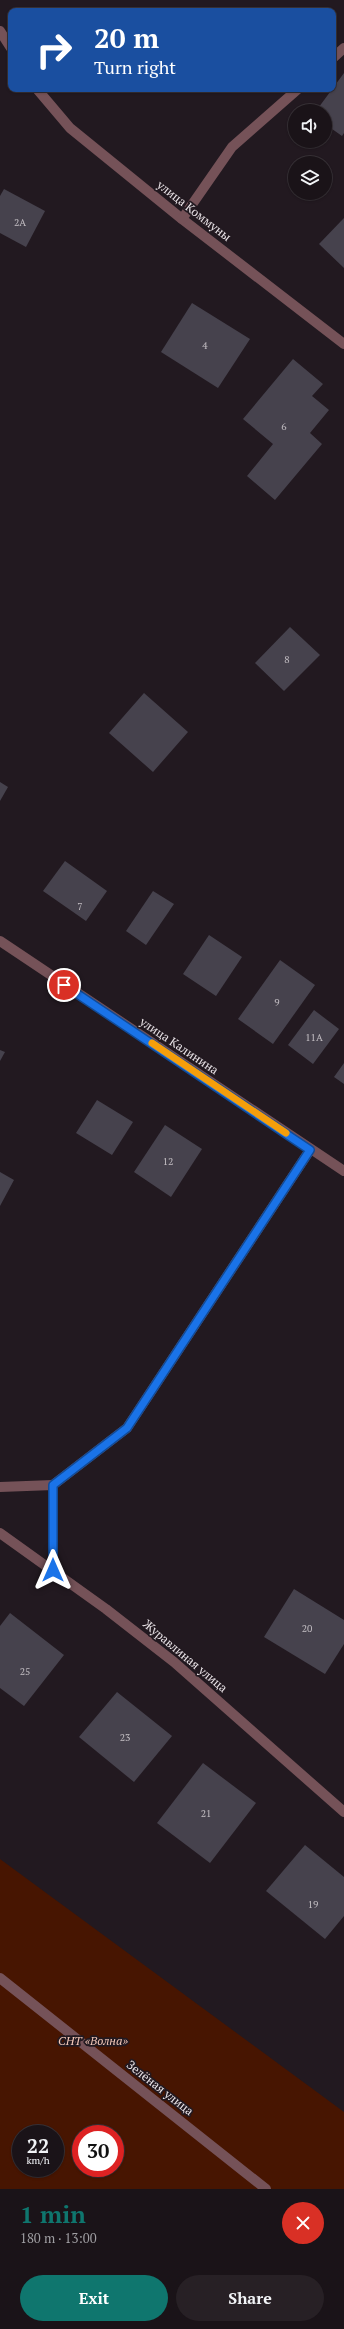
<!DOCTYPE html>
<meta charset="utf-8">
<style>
body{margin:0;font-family:"PT Serif",serif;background:#272025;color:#f1f3f6;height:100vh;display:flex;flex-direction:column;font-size:15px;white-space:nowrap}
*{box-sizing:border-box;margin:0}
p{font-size:13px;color:#9f9ea2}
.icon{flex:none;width:22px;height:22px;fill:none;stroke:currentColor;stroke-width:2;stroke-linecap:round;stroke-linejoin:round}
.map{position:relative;height:2189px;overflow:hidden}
.panel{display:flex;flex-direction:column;background:#1a1318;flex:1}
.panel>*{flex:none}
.hud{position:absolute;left:8px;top:8px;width:328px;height:84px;border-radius:8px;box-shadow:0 1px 3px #0004,0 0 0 1px #383237;background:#1a4fa0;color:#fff;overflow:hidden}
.buttons{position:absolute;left:288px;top:104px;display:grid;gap:8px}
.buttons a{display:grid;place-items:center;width:44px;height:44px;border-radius:50%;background:#1a1318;box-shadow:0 1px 3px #0004,0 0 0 1px #383237;font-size:20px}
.speed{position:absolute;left:12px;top:2125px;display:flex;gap:8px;font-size:20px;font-weight:700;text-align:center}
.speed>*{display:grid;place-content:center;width:52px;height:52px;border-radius:50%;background:#1a1318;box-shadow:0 1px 3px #0004,0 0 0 1px #383237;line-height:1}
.speed small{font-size:10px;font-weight:400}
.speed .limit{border:6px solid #d22;background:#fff;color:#111}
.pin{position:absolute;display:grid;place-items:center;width:34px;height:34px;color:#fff;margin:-17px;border:2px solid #fff;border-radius:50%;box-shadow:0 1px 4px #0007}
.me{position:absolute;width:44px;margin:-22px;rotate:0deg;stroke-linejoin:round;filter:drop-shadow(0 0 3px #0008)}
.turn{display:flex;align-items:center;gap:14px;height:84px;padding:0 20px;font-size:18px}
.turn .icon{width:52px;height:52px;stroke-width:2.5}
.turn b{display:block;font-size:28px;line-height:34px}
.round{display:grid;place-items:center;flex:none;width:42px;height:42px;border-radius:21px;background:#272025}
.headline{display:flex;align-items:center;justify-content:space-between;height:68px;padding:0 20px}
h1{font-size:24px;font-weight:600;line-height:30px;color:#0f766e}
.primary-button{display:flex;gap:8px;margin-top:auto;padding:8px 20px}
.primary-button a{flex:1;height:46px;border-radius:24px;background:#0f766e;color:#fff;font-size:16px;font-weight:600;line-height:46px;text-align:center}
.primary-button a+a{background:#272025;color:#f1f3f6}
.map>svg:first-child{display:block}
</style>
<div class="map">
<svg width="344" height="2189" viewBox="0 0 344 2189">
<rect width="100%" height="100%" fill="#221920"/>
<path fill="#471501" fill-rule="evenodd" d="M0,1859L344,2112V2189H0ZM21,2134H55V2168H21ZM81,2134H115V2168H81Z"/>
<g fill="#46424d">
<polygon points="344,73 344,133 342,136 325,124 325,111 316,111"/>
<polygon points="4,189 45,211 26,247 0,233 0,196"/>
<polygon points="344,218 344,268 319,244"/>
<polygon points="192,303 250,339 218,388 161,352"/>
<polygon points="293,359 323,384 312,396 329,410 310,433 322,444 275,500 247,476 273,444 243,419"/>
<polygon points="290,627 320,655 284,691 255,663"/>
<polygon points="144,693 188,732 153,772 109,733"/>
<polygon points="0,782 8,787 0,801"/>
<polygon points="65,861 107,891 86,921 43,891"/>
<polygon points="153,891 174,904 146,945 126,931"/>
<polygon points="209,935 242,957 216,996 183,974"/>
<polygon points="280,960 315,985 273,1044 238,1019"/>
<polygon points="314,1010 339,1029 313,1064 288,1045"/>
<polygon points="0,1050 5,1052 0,1061"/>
<polygon points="344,1063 344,1084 334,1077"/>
<polygon points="97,1100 133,1122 112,1155 76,1133"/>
<polygon points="165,1125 202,1149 171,1197 134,1172"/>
<polygon points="0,1172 14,1180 0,1206"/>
<polygon points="294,1589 344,1620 344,1644 325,1674 264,1637"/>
<polygon points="10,1613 64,1655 24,1706 0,1688 0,1626"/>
<polygon points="117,1692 172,1736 134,1782 79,1737"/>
<polygon points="203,1763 256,1803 210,1863 157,1823"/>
<polygon points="305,1845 344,1877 344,1916 325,1939 266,1891"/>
</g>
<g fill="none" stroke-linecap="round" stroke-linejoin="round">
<g stroke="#755258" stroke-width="10">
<polyline points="0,31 11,48"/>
<polyline points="333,58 344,48"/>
<polyline points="37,89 70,128 182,219 344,344"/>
<polyline points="182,219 232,147 298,89"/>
<polyline points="0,941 344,1171"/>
<polyline points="53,1485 127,1428 310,1150"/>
<polyline points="0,1487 53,1485 53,1570"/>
<polyline points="0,1533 106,1609 174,1662 344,1812"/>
<polyline points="0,1978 266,2189"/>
</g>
</g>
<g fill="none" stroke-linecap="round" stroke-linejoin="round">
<defs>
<polyline id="route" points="53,1570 53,1485 127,1428 310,1150 64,985"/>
</defs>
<use href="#route" stroke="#114b97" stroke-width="10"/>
<use href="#route" stroke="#1a73e8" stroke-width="7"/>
<polyline stroke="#f59e0b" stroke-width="7" points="152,1043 286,1133"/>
</g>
<g text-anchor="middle" stroke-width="3.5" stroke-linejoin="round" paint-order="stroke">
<g font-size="10" fill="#c1bcc1">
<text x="20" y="226">2А</text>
<text x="205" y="349">4</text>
<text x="284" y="430">6</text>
<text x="287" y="663">8</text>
<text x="80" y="910">7</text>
<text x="277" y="1006">9</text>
<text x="314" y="1041">11А</text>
<text x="168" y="1165">12</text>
<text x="307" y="1632">20</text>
<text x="25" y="1675">25</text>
<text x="125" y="1741">23</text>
<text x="206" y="1817">21</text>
<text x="313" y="1908">19</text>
</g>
<g font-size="12" fill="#eae4e8" stroke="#221920">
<text transform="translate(194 211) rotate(38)" y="4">улица Коммуны</text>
<text transform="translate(179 1046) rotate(34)" y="4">улица Калинина</text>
<text transform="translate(185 1656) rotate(40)" y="4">Журавлиная улица</text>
<text transform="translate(160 2088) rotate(38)" y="4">Зелёная улица</text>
</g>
<g font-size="12" font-style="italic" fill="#f5c9b9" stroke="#221920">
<text x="93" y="2045">СНТ «Волна»</text>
</g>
</g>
</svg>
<div class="buttons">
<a><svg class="icon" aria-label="sound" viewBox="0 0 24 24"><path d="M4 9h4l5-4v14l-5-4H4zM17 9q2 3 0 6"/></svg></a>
<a><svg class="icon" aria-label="layers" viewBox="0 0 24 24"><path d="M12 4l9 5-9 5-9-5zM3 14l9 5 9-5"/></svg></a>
</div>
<div class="speed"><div>22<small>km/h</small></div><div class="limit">30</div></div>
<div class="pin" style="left:64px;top:985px;background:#d93025"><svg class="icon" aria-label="arrive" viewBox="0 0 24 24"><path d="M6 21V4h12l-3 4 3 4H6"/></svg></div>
<svg class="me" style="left:53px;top:1570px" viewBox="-20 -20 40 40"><path d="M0-17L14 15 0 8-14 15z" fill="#1a73e8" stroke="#fff" stroke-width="4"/></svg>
<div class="hud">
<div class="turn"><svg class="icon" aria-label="right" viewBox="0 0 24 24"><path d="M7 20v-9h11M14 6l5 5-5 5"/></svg><div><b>20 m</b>Turn right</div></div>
</div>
</div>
<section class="panel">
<div class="headline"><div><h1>1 min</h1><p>180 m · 13:00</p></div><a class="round" style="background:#d93025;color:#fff"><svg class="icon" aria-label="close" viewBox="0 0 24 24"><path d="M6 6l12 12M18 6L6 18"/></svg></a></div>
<div class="primary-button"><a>Exit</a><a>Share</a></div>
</section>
